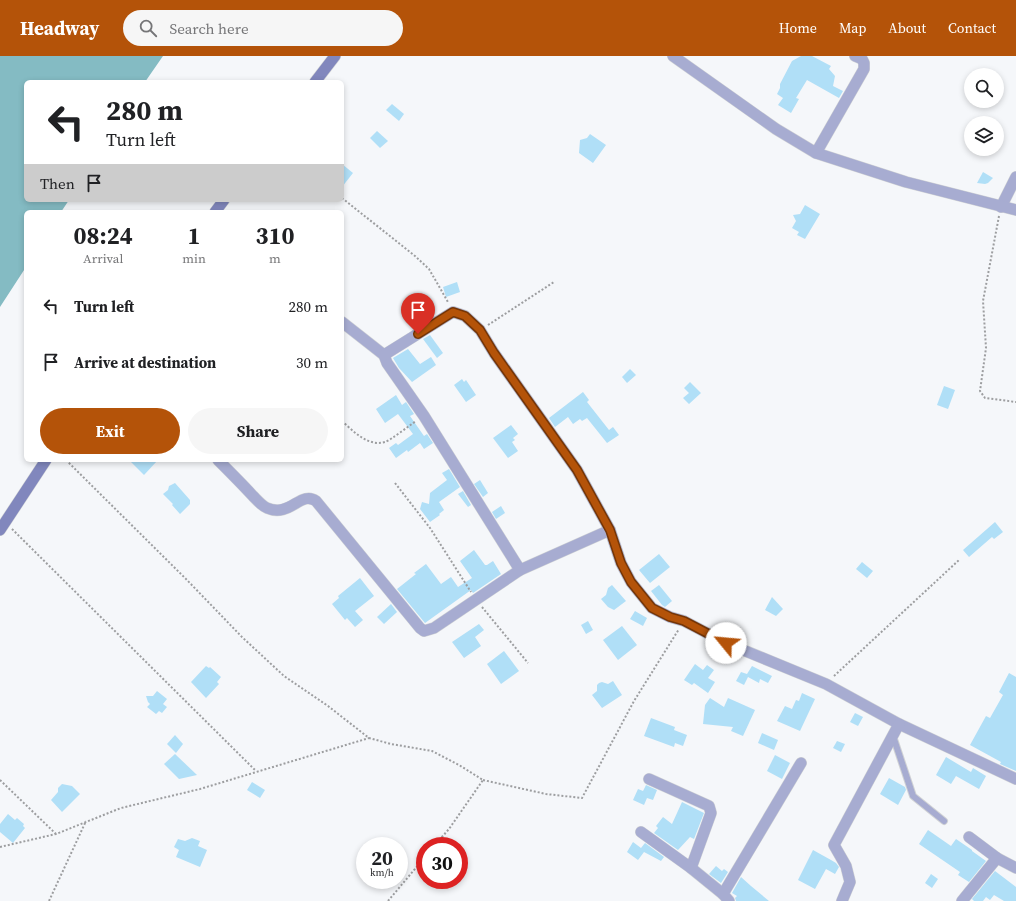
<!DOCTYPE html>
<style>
body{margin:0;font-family:"Source Serif 4",serif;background:#f6f6f6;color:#202124;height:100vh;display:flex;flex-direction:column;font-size:15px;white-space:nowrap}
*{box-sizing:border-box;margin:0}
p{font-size:13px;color:#757577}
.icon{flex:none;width:22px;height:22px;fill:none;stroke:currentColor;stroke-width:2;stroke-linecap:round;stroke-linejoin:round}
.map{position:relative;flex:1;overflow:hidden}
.drawer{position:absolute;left:24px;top:154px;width:320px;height:252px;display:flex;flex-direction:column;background:#fff;border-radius:6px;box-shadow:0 2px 6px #0003}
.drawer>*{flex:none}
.top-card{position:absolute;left:24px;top:24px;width:320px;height:122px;border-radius:6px;box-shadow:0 2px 6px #0003;background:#fff;color:#202124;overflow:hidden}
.controls{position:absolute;left:964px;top:12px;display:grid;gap:8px}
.controls a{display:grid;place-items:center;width:40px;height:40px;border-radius:50%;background:#fff;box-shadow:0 2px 6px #0003;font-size:20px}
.speed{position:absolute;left:356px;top:781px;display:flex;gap:8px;font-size:20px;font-weight:700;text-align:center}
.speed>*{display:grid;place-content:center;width:52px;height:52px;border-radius:50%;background:#fff;box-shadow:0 2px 6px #0003;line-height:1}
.speed small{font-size:10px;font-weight:400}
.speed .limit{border:6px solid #d22;background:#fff;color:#111}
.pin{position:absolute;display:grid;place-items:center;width:34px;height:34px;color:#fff;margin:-41px -17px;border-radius:50% 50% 50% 0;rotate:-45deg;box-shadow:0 0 4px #0007}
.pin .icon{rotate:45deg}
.me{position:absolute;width:44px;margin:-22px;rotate:298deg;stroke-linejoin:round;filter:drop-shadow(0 0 3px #0008)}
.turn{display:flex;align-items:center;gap:14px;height:84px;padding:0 16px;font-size:18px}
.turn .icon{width:52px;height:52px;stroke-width:2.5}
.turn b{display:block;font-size:28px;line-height:34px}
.then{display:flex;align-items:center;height:38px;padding:0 16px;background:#0003;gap:8px;font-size:15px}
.eta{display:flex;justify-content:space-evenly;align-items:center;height:68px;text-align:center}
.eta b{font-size:24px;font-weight:700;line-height:28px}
.cta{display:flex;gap:8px;margin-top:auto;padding:8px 16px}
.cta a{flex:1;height:46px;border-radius:24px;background:#b45309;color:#fff;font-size:16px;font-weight:700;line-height:46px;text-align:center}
.cta a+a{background:#f6f6f6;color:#202124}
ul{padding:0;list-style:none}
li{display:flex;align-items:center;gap:12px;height:56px;padding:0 16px}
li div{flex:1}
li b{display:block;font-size:15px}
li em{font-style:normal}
header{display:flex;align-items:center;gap:24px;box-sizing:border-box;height:56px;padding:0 20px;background:#b45309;color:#fff}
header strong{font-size:19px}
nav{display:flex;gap:22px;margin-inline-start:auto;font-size:14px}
.search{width:280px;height:36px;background:#f6f6f6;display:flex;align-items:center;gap:10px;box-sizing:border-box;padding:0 14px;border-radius:22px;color:#757577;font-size:15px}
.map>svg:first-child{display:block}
</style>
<header>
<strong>Headway</strong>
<div class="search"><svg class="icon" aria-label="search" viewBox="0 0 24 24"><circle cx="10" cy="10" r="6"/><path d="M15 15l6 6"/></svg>Search here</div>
<nav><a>Home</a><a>Map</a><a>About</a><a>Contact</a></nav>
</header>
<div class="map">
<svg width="1016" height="845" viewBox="0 0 1016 845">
<rect width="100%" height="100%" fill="#f5f7fa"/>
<polygon fill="#84bbc3" points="0,0 163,0 145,26 26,26 26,144 69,144 61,156 26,156 26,211 0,251"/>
<g fill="#b0dff7">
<polygon points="801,0 812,0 831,10 829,13 835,20 833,30 843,35 839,42 807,24 796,42 799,43 791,57 778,49 783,42 777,38 780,32 780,28 792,5"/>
<polygon points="392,48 404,58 399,65 386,54"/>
<polygon points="377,75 388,85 380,92 370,82"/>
<polygon points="590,78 606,89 593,107 579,97 580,84 587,82"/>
<polygon points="342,108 353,117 342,131"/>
<polygon points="983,116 993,122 988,127 985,128 977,127"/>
<polygon points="805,149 820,158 805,183 797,179 799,176 792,172 796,165 793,159 800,158"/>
<polygon points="457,226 460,236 446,241 443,231"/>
<polygon points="430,279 443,297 437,302 423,283"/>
<polygon points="408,293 420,308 431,301 436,309 412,326 399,312 393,302"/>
<polygon points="630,313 636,319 627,327 622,321"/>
<polygon points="462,323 464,326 466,324 476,339 466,346 454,329"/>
<polygon points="690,326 701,337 689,348 683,342 689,337 684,332"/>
<polygon points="944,330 955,334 948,353 937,349"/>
<polygon points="583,336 589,344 587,346 609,374 613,371 619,379 607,387 587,362 582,365 580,363 573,368 568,361 555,371 549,362"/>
<polygon points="396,339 402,349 406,346 414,358 410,360 424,380 427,378 433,387 424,393 420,387 408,396 407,394 396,402 389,392 396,387 398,389 413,378 398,358 385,367 376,353"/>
<polygon points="511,369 518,378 513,382 515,384 512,386 518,395 508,402 493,382"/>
<polygon points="129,404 158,404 144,419"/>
<polygon points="449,413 460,431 439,446 444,454 439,458 440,459 430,466 420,453 422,446 429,448 430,437 447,424 442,417"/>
<polygon points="480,424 488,437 483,441 474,428"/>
<polygon points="175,427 190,444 190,448 180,458 172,449 173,448 163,438 168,434 169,430"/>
<polygon points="463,435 471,449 468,451 458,438"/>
<polygon points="501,450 505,457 496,463 492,456"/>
<polygon points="995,466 1003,476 994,483 992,481 969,501 963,494"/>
<polygon points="474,494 485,509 487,509 493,505 501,518 473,537 471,534 425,567 397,533 416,518 414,517 426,508 441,528 451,521 458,531 472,522 460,505"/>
<polygon points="659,498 670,511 650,527 639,514"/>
<polygon points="862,506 873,515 867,522 856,513"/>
<polygon points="360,522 374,540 355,555 363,564 355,571 347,562 345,564 332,548 339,542 338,540"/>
<polygon points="612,529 626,545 614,554 608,551 601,543 606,539 608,532"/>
<polygon points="659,529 672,545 665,551 662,549 651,535"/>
<polygon points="772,541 783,553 776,560 765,554"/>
<polygon points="391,548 397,556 384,568 377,561"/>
<polygon points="635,555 647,562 643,570 630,563"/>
<polygon points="588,565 593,574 586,578 581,569"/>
<polygon points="479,568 484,574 475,581 481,590 464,602 452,586"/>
<polygon points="622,570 637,589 618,604 603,584"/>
<polygon points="504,595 519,615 501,628 487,608"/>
<polygon points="695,608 703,614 707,609 714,614 708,622 715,626 708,637 694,627 692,629 684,624"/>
<polygon points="206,610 209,612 210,611 221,621 217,626 219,628 206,642 191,626"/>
<polygon points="752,610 772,620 768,627 760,623 759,627 748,621 744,629 736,625 741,616 747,618"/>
<polygon points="1009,617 1016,621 1016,715 1000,708 1001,706 970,689 986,660 990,662 1003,639 999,636"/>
<polygon points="613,625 622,639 602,652 592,639 597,635 597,629 599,627 602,626 608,628"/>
<polygon points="157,635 167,643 163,648 167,651 162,657 159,655 156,658 147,651 150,648 148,646 146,640 153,640"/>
<polygon points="802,637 815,643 800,675 777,665 785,650 792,653 796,644 799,645"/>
<polygon points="710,642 724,651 728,642 755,654 743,680 731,675 733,671 703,668 705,649"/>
<polygon points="855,657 863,661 858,670 850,666"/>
<polygon points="651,662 675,671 674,674 687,679 683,690 675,687 674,691 644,680"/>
<polygon points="762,677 778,684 774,694 758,687"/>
<polygon points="175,679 183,688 176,697 167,688"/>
<polygon points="837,685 845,688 841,696 833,692"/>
<polygon points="175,698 197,719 179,723 164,708"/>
<polygon points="775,699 790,707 782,723 767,715"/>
<polygon points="946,701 971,716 973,712 986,720 979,733 956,720 951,728 936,719"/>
<polygon points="889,722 905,731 906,734 898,749 880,738"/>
<polygon points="252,726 265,734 260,742 247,734"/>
<polygon points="62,728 72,730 80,738 62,756 51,744 58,736 58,732"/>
<polygon points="646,729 657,734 653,744 647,742 644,749 633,744 638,733 643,735"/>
<polygon points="682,746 704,757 694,783 690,781 678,794 654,777 658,772 656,770 663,761 672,768"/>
<polygon points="8,758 15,764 17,762 24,768 23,770 25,772 13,787 0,776 0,768"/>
<polygon points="928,774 951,790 956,783 972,794 972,795 986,805 969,826 958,819 960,816 919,788"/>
<polygon points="192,782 200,785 198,790 207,794 200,811 176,801 179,794 174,791 178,783 185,785"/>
<polygon points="633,786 641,792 645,787 664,801 661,805 644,796 638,804 627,796"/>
<polygon points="813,794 831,804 836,807 839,811 835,818 826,813 815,833 798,824"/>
<polygon points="716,810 722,815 724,813 728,816 721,827 709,818"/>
<polygon points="995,815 1016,831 1016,845 1004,845 994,839 990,844 986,841 983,845 974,845 972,843"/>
<polygon points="931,818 938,823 932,832 925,827"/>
<polygon points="741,821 751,830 769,845 736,845 735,842 737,840 732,837"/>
</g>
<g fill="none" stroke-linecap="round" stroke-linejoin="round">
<defs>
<polyline id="service" points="893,680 913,740 944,765"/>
<g id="minor">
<polyline points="816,97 864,13 864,7 862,3 855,0"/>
<polyline points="1001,151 1016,121"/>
<polyline points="342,266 384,299 387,307 424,360 520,514"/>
<polyline points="384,299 453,256 465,260 480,274 494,297 577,414 610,474 621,507 631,526 652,552 670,561 684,565 726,587 826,628 899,668 1016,723"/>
<path d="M218,404C230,416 242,428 253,440C257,444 262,450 267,452C290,462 301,434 316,445L420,572L424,575L434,572L520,514L610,474"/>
<polyline points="649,723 709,750 711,757 691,812"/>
<polyline points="641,776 691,812 723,838"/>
<polyline points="969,781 997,802 1016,812"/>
<polyline points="729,845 723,838 801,707"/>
<polyline points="842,845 850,826 846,810 834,789 899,668"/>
<polyline points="962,845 997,802"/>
</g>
<polyline id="tertiary" points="673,0 776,73 816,97 906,126 1016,154"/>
<g id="secondary">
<polyline points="315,26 335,0"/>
<polyline points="215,156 224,144"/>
<polyline points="0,474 46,404"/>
</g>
</defs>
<use href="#service" stroke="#d1d3d5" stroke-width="8"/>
<use href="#minor" stroke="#d1d3d5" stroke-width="12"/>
<use href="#tertiary" stroke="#d1d3d5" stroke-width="12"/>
<use href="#secondary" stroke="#d1d3d5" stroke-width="12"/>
<g stroke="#9d9ea0" stroke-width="2" stroke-dasharray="2 2" stroke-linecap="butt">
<polyline points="342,142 415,200 429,213 448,246"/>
<polyline points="999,160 983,245 986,292 980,335 985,342 1016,346"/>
<polyline points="488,269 554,226"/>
<path d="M342,365C353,375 368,391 385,386C391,384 410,369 416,365"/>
<polyline points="66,404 186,523 242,581 284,620 328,650 369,682 391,688 432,695 459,709 483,724 449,773 434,790"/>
<polyline points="395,427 430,472 471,536"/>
<polyline points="12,473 256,715"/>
<polyline points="482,551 528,607"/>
<polyline points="834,620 959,504"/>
<polyline points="0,724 56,778"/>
<polyline points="483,724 546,738 582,742 634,645 679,573"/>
<polyline points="0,791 56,778 121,752 200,733 369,682"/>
<polyline points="49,845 86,765"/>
<polyline points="388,845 425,801"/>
</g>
<use href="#service" stroke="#a7acd1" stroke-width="6"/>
<use href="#minor" stroke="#a7acd1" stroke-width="11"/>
<use href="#tertiary" stroke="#a7acd1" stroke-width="11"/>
<use href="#secondary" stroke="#8187bd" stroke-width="11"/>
</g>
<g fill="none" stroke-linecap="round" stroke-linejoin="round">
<defs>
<polyline id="route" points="418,278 453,256 465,260 480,274 494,297 577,414 610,474 621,507 631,526 652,552 670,561 684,565 726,587"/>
</defs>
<use href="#route" stroke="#753606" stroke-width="10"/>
<use href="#route" stroke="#b45309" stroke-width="7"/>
</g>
</svg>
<div class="controls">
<a><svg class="icon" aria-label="search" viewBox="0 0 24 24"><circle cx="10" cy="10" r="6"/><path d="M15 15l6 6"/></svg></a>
<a><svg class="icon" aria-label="layers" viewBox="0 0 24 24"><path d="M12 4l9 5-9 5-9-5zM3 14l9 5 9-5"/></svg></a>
</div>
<div class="speed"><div>20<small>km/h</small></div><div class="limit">30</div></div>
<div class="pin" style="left:418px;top:278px;background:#d93025"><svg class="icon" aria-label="arrive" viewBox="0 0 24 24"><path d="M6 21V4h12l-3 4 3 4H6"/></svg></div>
<svg class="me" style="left:726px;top:587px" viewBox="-20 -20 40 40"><circle r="19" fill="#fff"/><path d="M0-13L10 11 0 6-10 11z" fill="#b45309"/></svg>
<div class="top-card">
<div class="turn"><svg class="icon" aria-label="left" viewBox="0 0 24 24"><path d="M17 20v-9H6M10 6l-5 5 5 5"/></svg><div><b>280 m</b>Turn left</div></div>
<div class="then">Then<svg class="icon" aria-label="arrive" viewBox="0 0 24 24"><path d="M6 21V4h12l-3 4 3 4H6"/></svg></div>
</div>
<section class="drawer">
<div class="eta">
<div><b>08:24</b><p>Arrival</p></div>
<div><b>1</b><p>min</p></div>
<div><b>310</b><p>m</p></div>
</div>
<ul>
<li><svg class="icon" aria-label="left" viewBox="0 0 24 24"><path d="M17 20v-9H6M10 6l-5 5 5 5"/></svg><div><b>Turn left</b></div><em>280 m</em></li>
<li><svg class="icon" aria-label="arrive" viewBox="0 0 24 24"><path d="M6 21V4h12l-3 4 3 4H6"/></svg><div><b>Arrive at destination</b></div><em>30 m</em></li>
</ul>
<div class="cta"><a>Exit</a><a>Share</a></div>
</section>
</div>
